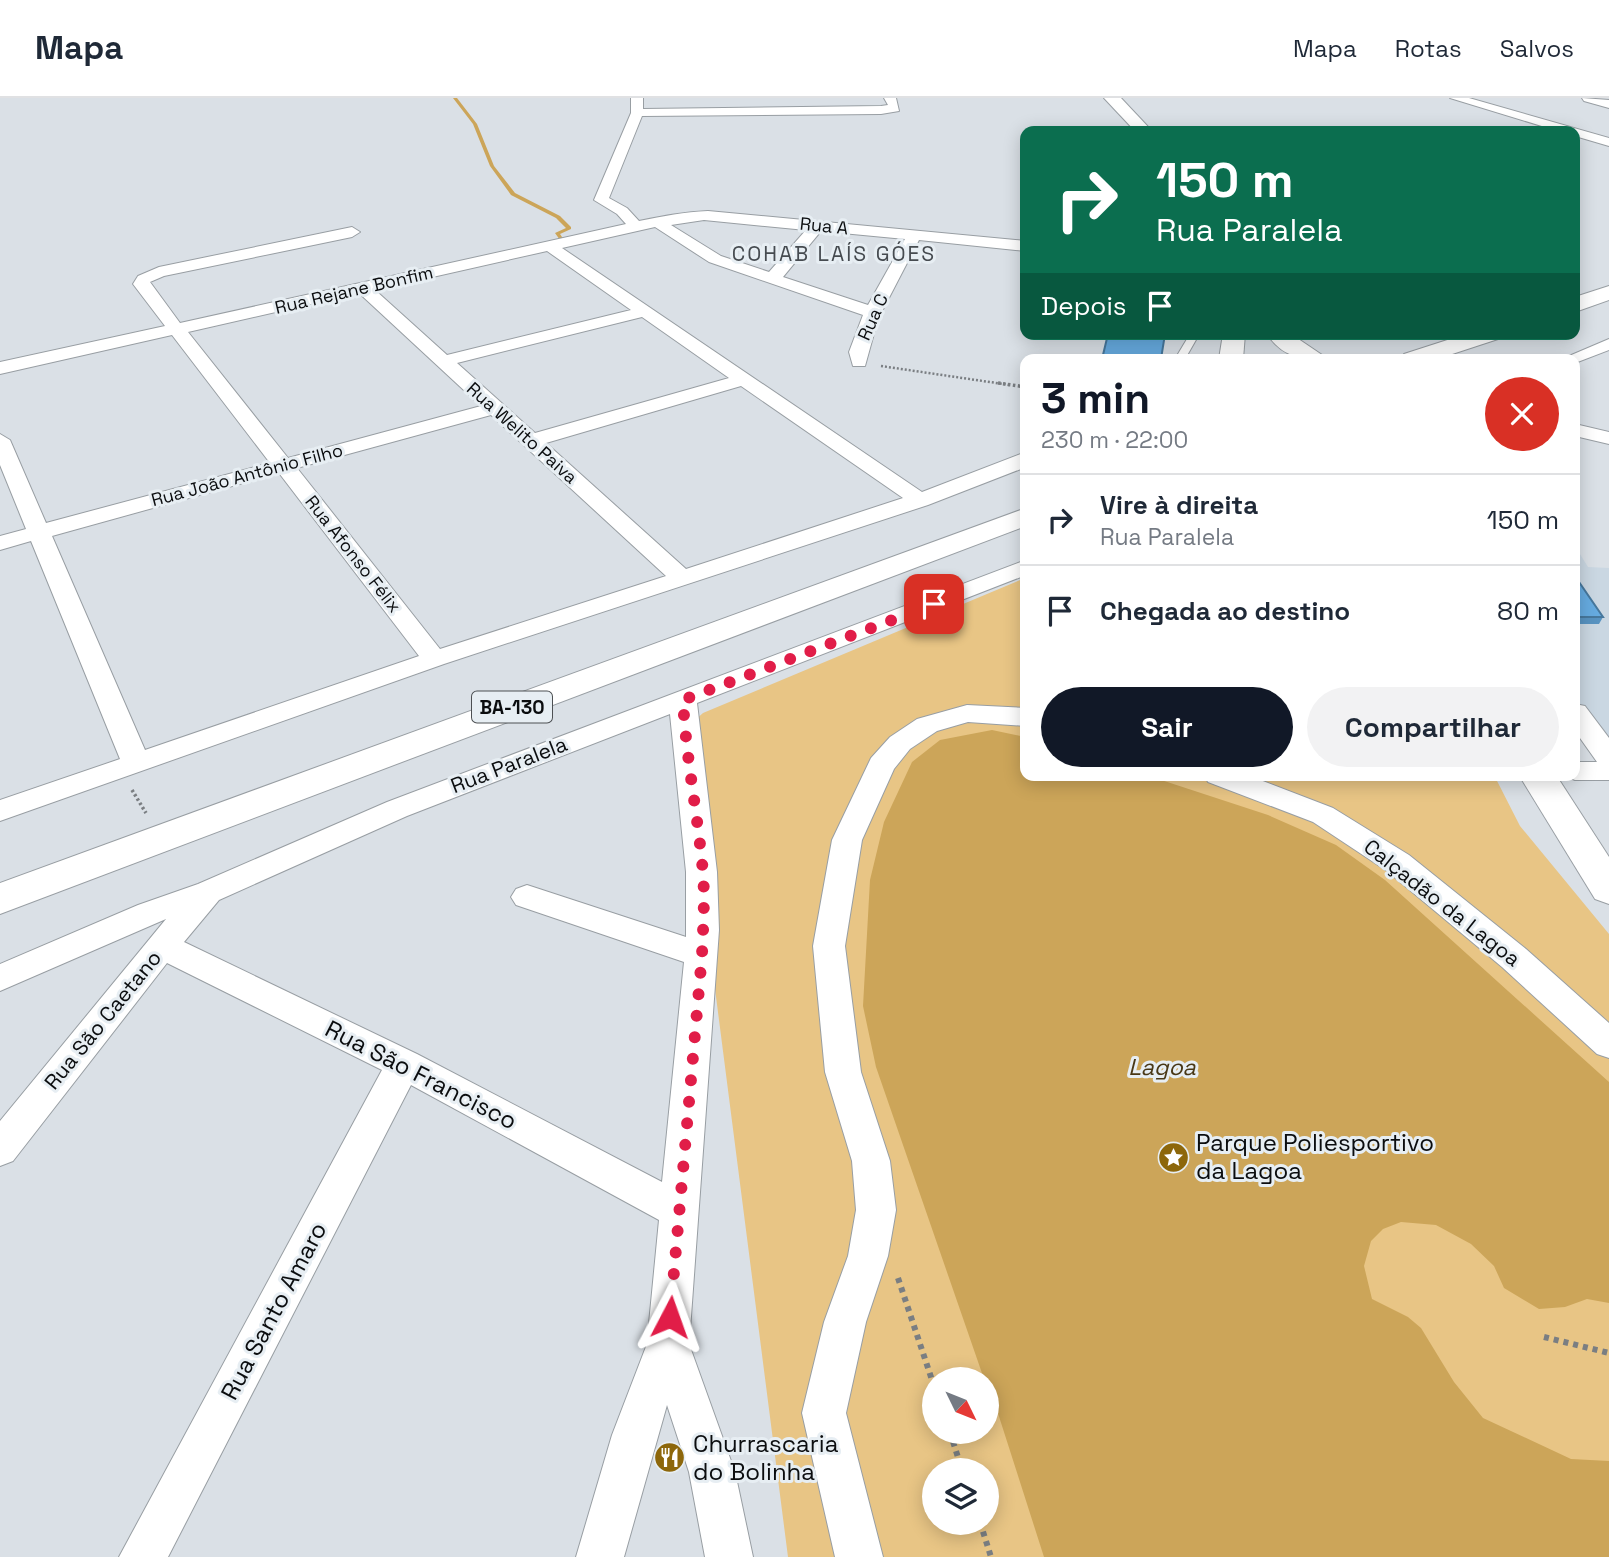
<!DOCTYPE html>
<html lang="pt">
<meta charset="utf-8">
<style>
body{margin:0;font-family:"Space Grotesk",sans-serif;background:#f2f2f3;color:#1f2937;height:100vh;display:flex;flex-direction:column;font-size:26px;white-space:nowrap}
*{box-sizing:border-box;margin:0}
p{font-size:23px;color:#747a83}
.icon{flex:none;width:38px;height:38px;fill:none;stroke:currentColor;stroke-width:2;stroke-linecap:round;stroke-linejoin:round}
.map{position:relative;flex:1;overflow:hidden}
.drawer{position:absolute;left:1020px;top:256px;width:560px;height:427px;display:flex;flex-direction:column;background:#fff;border-radius:14px;box-shadow:0 4px 18px #0003}
.drawer>*{flex:none}
.guide{position:absolute;left:1020px;top:28px;width:560px;height:214px;border-radius:14px;box-shadow:0 4px 18px #0003;background:#0b6e4f;color:#fff;overflow:hidden}
.needle{width:46px;rotate:133deg}
.fabs{position:absolute;left:922px;top:1269px;display:grid;gap:14px}
.fabs a{display:grid;place-items:center;width:77px;height:77px;border-radius:50%;background:#fff;box-shadow:0 4px 18px #0003;font-size:35px}
.pin{position:absolute;display:grid;place-items:center;width:60px;height:60px;color:#fff;margin:-30px;border-radius:14px;box-shadow:0 4px 10px #0006}
.me{position:absolute;width:77px;margin:-38px;rotate:4deg;stroke-linejoin:round;filter:drop-shadow(0 0 5px #0008)}
.turn{display:flex;align-items:center;gap:24px;height:147px;padding:0 21px;font-size:32px}
.turn .icon{width:91px;height:91px;stroke-width:2.5}
.turn b{display:block;font-size:49px;line-height:60px}
.then{display:flex;align-items:center;height:66px;padding:0 21px;background:#0003;gap:14px;font-size:26px}
.round{display:grid;place-items:center;flex:none;width:74px;height:74px;border-radius:37px;background:#f2f2f3}
.overview{display:flex;align-items:center;justify-content:space-between;height:119px;padding:0 21px}
h1{font-size:42px;font-weight:700;line-height:52px;color:#111827}
.primary-button{display:flex;gap:14px;margin-top:auto;padding:14px 21px}
.primary-button a{flex:1;height:80px;border-radius:42px;background:#111827;color:#fff;font-size:28px;font-weight:700;line-height:80px;text-align:center}
.primary-button a+a{background:#f2f2f3;color:#1f2937}
ul{padding:0;list-style:none}
li{display:flex;align-items:center;gap:21px;height:91px;padding:0 21px;border-top:2px solid #e0e1e3}
li div{flex:1}
li b{display:block;font-size:26px}
li em{font-style:normal}
header{display:flex;align-items:center;gap:42px;box-sizing:border-box;height:98px;padding:0 35px;background:#fff;border-bottom:2px solid #e0e1e3}
header strong{font-size:33px}
nav{display:flex;gap:38px;margin-inline-start:auto;font-size:24px}
.map>svg:first-child{display:block}
</style>
<header>
<strong>Mapa</strong>
<nav><a>Mapa</a><a>Rotas</a><a>Salvos</a></nav>
</header>
<div class="map">
<svg width="1609" height="1459" viewBox="0 0 1609 1459">
<rect width="100%" height="100%" fill="#dae0e6"/>
<polygon fill="#cad7e2" points="1575,448 1588,469 1609,470 1609,662 1575,613"/>
<path fill="#e8c585" fill-rule="evenodd" d="M1025,480L1026,677H1494L1520,728L1609,836V1459H788L682,634L703,615ZM934,1281H987V1334H934ZM934,1372H987V1424H934Z"/>
<polygon fill="#cca559" points="992,632 1025,639 1026,677 1146,677 1268,717 1336,747 1385,782 1609,984 1609,1205 1587,1201 1565,1209 1539,1211 1504,1190 1494,1168 1471,1146 1436,1127 1401,1124 1383,1131 1371,1143 1364,1168 1372,1201 1408,1219 1421,1230 1454,1284 1483,1320 1571,1361 1609,1363 1609,1459 1044,1459 987,1281 984,1281 876,969 863,908 870,782 884,724 912,664 940,642"/>
<g fill="none" stroke-linecap="round" stroke-linejoin="round">
<polygon fill="#cca559" fill-rule="evenodd" points="453,0 457,0 477,26 494,68 515,95 560,118 571,129 571,131 560,136 564,142 560,142 555,135 566,130 556,120 511,97 490,68 473,26"/>
<defs>
<polygon id="lane" points="1190,236 1204,236 1197,240 1185,261 1175,261"/>
<g id="street">
<path d="M631,0H643V11L881,8L888,7L884,0H896L899,13L881,16L642,18L609,100L627,110L639,123C664,118 684,114 708,113L1026,143V153L919,142L878,221L865,268H853L849,254L863,217L709,164L655,129L562,150L922,394L1026,354V369L928,407L444,566L0,723V702L120,661L31,443L0,452V438L26,431L0,367V336L10,342L46,425L270,365L172,237L0,276V264L165,228L133,186L138,178L159,169L352,129L360,134L352,139L164,178L150,184L180,225L626,126L617,116L594,102L631,15ZM704,122L806,132L769,174L721,158L671,127ZM821,133L905,141L868,207L783,179ZM547,153L631,212L447,257L375,192ZM359,195L481,308L288,360L188,234ZM642,219L729,280L535,335L457,265ZM741,288L903,400L686,471L546,345ZM491,317L666,478L440,551L297,370ZM279,375L419,558L145,652L52,438Z"/>
<polygon points="1450,0 1469,0 1609,40 1609,48 1575,38 1575,33 1558,33"/>
<polygon points="1582,0 1609,2 1609,10 1584,3"/>
<polygon points="1609,241 1609,252 1575,265 1575,261 1562,261"/>
<polygon points="1575,326 1609,334 1609,346 1575,338"/>
<path d="M1026,462V477L697,605L717,774L719,832L689,1246L735,1374L753,1459H705L689,1374L667,1307L624,1459H576L612,1337L647,1246L659,1122L411,987L168,1459H119L382,972L167,865L13,1063L0,1068V1023L166,821L0,893V866L138,807L198,786L387,704ZM670,616L686,774V839L527,787L516,791L511,799L516,807L684,864L662,1084L417,956L184,844L219,802L407,718Z"/>
<polygon points="1575,606 1585,608 1609,640 1609,682 1575,682 1563,677 1575,677 1575,664 1597,664 1575,633"/>
<polygon points="967,607 1026,610 1026,628 968,624 937,633 910,651 894,671 862,742 845,848 861,974 890,1063 896,1112 888,1158 866,1224 846,1315 883,1459 835,1459 802,1315 824,1224 848,1158 856,1112 852,1063 825,974 813,848 832,742 871,660 890,639 917,621"/>
<polygon points="1204,677 1247,677 1333,710 1409,757 1526,851 1609,925 1609,960 1597,956 1502,869 1387,773 1313,724 1208,684"/>
</g>
<polygon id="secondary" points="1519,677 1556,677 1609,759 1609,806 1595,801"/>
<g id="primary">
<polygon points="1104,0 1121,0 1152,33 1135,33"/>
<polygon points="1223,236 1245,236 1243,261 1219,261"/>
<path d="M1267,236H1291L1328,261C1301,261 1283,260 1267,236Z"/>
</g>
<g id="highway">
<polygon points="1609,188 1609,202 1575,214 1575,199"/>
<polygon points="1466,236 1501,236 1498,241 1437,261 1400,261 1404,256"/>
<polygon points="1026,410 1026,428 0,816 0,785"/>
</g>
</defs>
<use href="#lane" stroke="#989ea3" stroke-width="2"/>
<use href="#street" stroke="#989ea3" stroke-width="2"/>
<use href="#secondary" stroke="#989ea3" stroke-width="2"/>
<use href="#primary" stroke="#989ea3" stroke-width="2"/>
<use href="#highway" stroke="#989ea3" stroke-width="2"/>
<polyline stroke="#7a7e82" stroke-width="2.5" stroke-dasharray="2 2" stroke-linecap="butt" points="881,268 1010,287"/>
<g stroke="#7a7e82" stroke-width="3.5" stroke-dasharray="2.5 2.5" stroke-linecap="butt">
<polyline points="998,285 1026,289"/>
<polyline points="132,692 146,715"/>
</g>
<g stroke="#7a7e82" stroke-width="6" stroke-dasharray="5 5" stroke-linecap="butt">
<polyline points="898,1180 934,1288"/>
<polyline points="1544,1239 1609,1255"/>
<polyline points="950,1334 962,1372"/>
<polyline points="980,1424 991,1459"/>
</g>
<use href="#lane" fill="#fff" fill-rule="evenodd"/>
<use href="#street" fill="#fff" fill-rule="evenodd"/>
<use href="#secondary" fill="#fff" fill-rule="evenodd"/>
<use href="#primary" fill="#fff" fill-rule="evenodd"/>
<use href="#highway" fill="#fff" fill-rule="evenodd"/>
</g>
<g fill="#5893c1">
<polygon points="1108,236 1161,261 1102,261"/>
<polygon points="1575,484 1603,519 1599,526 1575,526"/>
</g>
<g fill="#66abe0" stroke="#47789d" stroke-width="2">
<polygon points="1108,236 1165,236 1161,261 1135,261 1103,257"/>
<polygon points="1575,484 1579,484 1603,519 1575,519"/>
</g>
<g fill="none" stroke-linecap="round" stroke-linejoin="round">
<path stroke="#e11d48" stroke-width="12" stroke-dasharray="0 21.6" d="M670,1219L702,857C703,830 705,803 703,775C698,717 686,661 683,602L934,506"/>
</g>
<defs>
<symbol id="sight-disc" viewBox="-11 -11 22 22"><circle r="9.5" fill="#8d670b" stroke="#e7eef3"/><path d="M0-6L1.8-2.2L6-1.7L2.9 1.2L3.7 5.4L0 3.3L-3.7 5.4L-2.9 1.2L-6-1.7L-1.8-2.2Z" fill="#fff"/></symbol>
<symbol id="restaurant-disc" viewBox="-11 -11 22 22"><circle r="9.5" fill="#8d670b" stroke="#e7eef3"/><path d="M-5-6h1v4h1v-4h1v4h1v-4h1v5L-1.5 .5V6h-2V.5L-5-1ZM5-6V6H3V1.5H1.5Q1.5-4 5-6Z" fill="#fff"/></symbol>
</defs>
<g fill-rule="evenodd">
<use href="#sight-disc" x="1156" y="1042" width="35" height="35"/>
<use href="#restaurant-disc" x="652" y="1342" width="35" height="35"/>
</g>
<g text-anchor="middle" stroke-width="6" stroke-linejoin="round" paint-order="stroke">
<g font-size="18" fill="#0b0d0f" stroke="#e7eef3">
<text transform="translate(824 128) rotate(6)" y="6">Rua A</text>
<text transform="translate(354 192) rotate(-13)" y="6">Rua Rejane Bonfim</text>
<text transform="translate(873 219) rotate(-66)" y="6">Rua C</text>
<text transform="translate(522 335) rotate(42)" y="6">Rua Welito Paiva</text>
<text transform="translate(247 377) rotate(-15)" y="6">Rua João Antônio Filho</text>
<text transform="translate(353 456) rotate(52)" y="6">Rua Afonso Félix</text>
</g>
<rect fill="#e7eef3" stroke="#4d5053" stroke-width="2" x="472" y="593.5" width="80" height="31" rx="5"/>
<g font-size="19" font-weight="bold" fill="#0b0d0f">
<text x="512" y="616">BA-130</text>
</g>
<g font-size="21" letter-spacing="2" fill="#464b50" stroke="#e7eef3">
<text x="834" y="163">COHAB LAÍS GÓES</text>
</g>
<g font-size="21" fill="#0b0d0f" stroke="#e7eef3">
<text transform="translate(509 667) rotate(-21)" y="7">Rua Paralela</text>
<text transform="translate(1442 805) rotate(38)" y="7">Calçadão da Lagoa</text>
<text transform="translate(103 922) rotate(-51)" y="7">Rua São Caetano</text>
</g>
<g font-size="23" font-style="italic" fill="#493816" stroke="#e7eef3">
<text x="1162" y="977">Lagoa</text>
</g>
<g font-size="24" fill="#0b0d0f" stroke="#e7eef3">
<text transform="translate(421 977) rotate(27)" y="8">Rua São Francisco</text>
<text transform="translate(274 1213) rotate(-62)" y="8">Rua Santo Amaro</text>
</g>
<g font-size="24" fill="#0b0d0f" stroke="#e7eef3" text-anchor="start">
<text x="1196" y="1053">Parque Poliesportivo<tspan x="1196" dy="28">da Lagoa</tspan></text>
<text x="693" y="1354">Churrascaria<tspan x="693" dy="28">do Bolinha</tspan></text>
</g>
</g>
</svg>
<div class="fabs">
<a><svg class="needle" viewBox="-14 -14 28 28"><path d="M0-13l5 13h-10z" fill="#e53935"/><path d="M0 13l5-13h-10z" fill="#747a83"/></svg></a>
<a><svg class="icon" aria-label="layers" viewBox="0 0 24 24"><path d="M12 4l9 5-9 5-9-5zM3 14l9 5 9-5"/></svg></a>
</div>
<div class="pin" style="left:934px;top:506px;background:#d93025"><svg class="icon" aria-label="arrive" viewBox="0 0 24 24"><path d="M6 21V4h12l-3 4 3 4H6"/></svg></div>
<svg class="me" style="left:670px;top:1219px" viewBox="-20 -20 40 40"><path d="M0-17L14 15 0 8-14 15z" fill="#e11d48" stroke="#fff" stroke-width="4"/></svg>
<div class="guide">
<div class="turn"><svg class="icon" aria-label="right" viewBox="0 0 24 24"><path d="M7 20v-9h11M14 6l5 5-5 5"/></svg><div><b>150 m</b>Rua Paralela</div></div>
<div class="then">Depois<svg class="icon" aria-label="arrive" viewBox="0 0 24 24"><path d="M6 21V4h12l-3 4 3 4H6"/></svg></div>
</div>
<section class="drawer">
<div class="overview"><div><h1>3 min</h1><p>230 m · 22:00</p></div><a class="round" style="background:#d93025;color:#fff"><svg class="icon" aria-label="close" viewBox="0 0 24 24"><path d="M6 6l12 12M18 6L6 18"/></svg></a></div>
<ul>
<li><svg class="icon" aria-label="right" viewBox="0 0 24 24"><path d="M7 20v-9h11M14 6l5 5-5 5"/></svg><div><b>Vire à direita</b><p>Rua Paralela</p></div><em>150 m</em></li>
<li><svg class="icon" aria-label="arrive" viewBox="0 0 24 24"><path d="M6 21V4h12l-3 4 3 4H6"/></svg><div><b>Chegada ao destino</b></div><em>80 m</em></li>
</ul>
<div class="primary-button"><a>Sair</a><a>Compartilhar</a></div>
</section>
</div>
